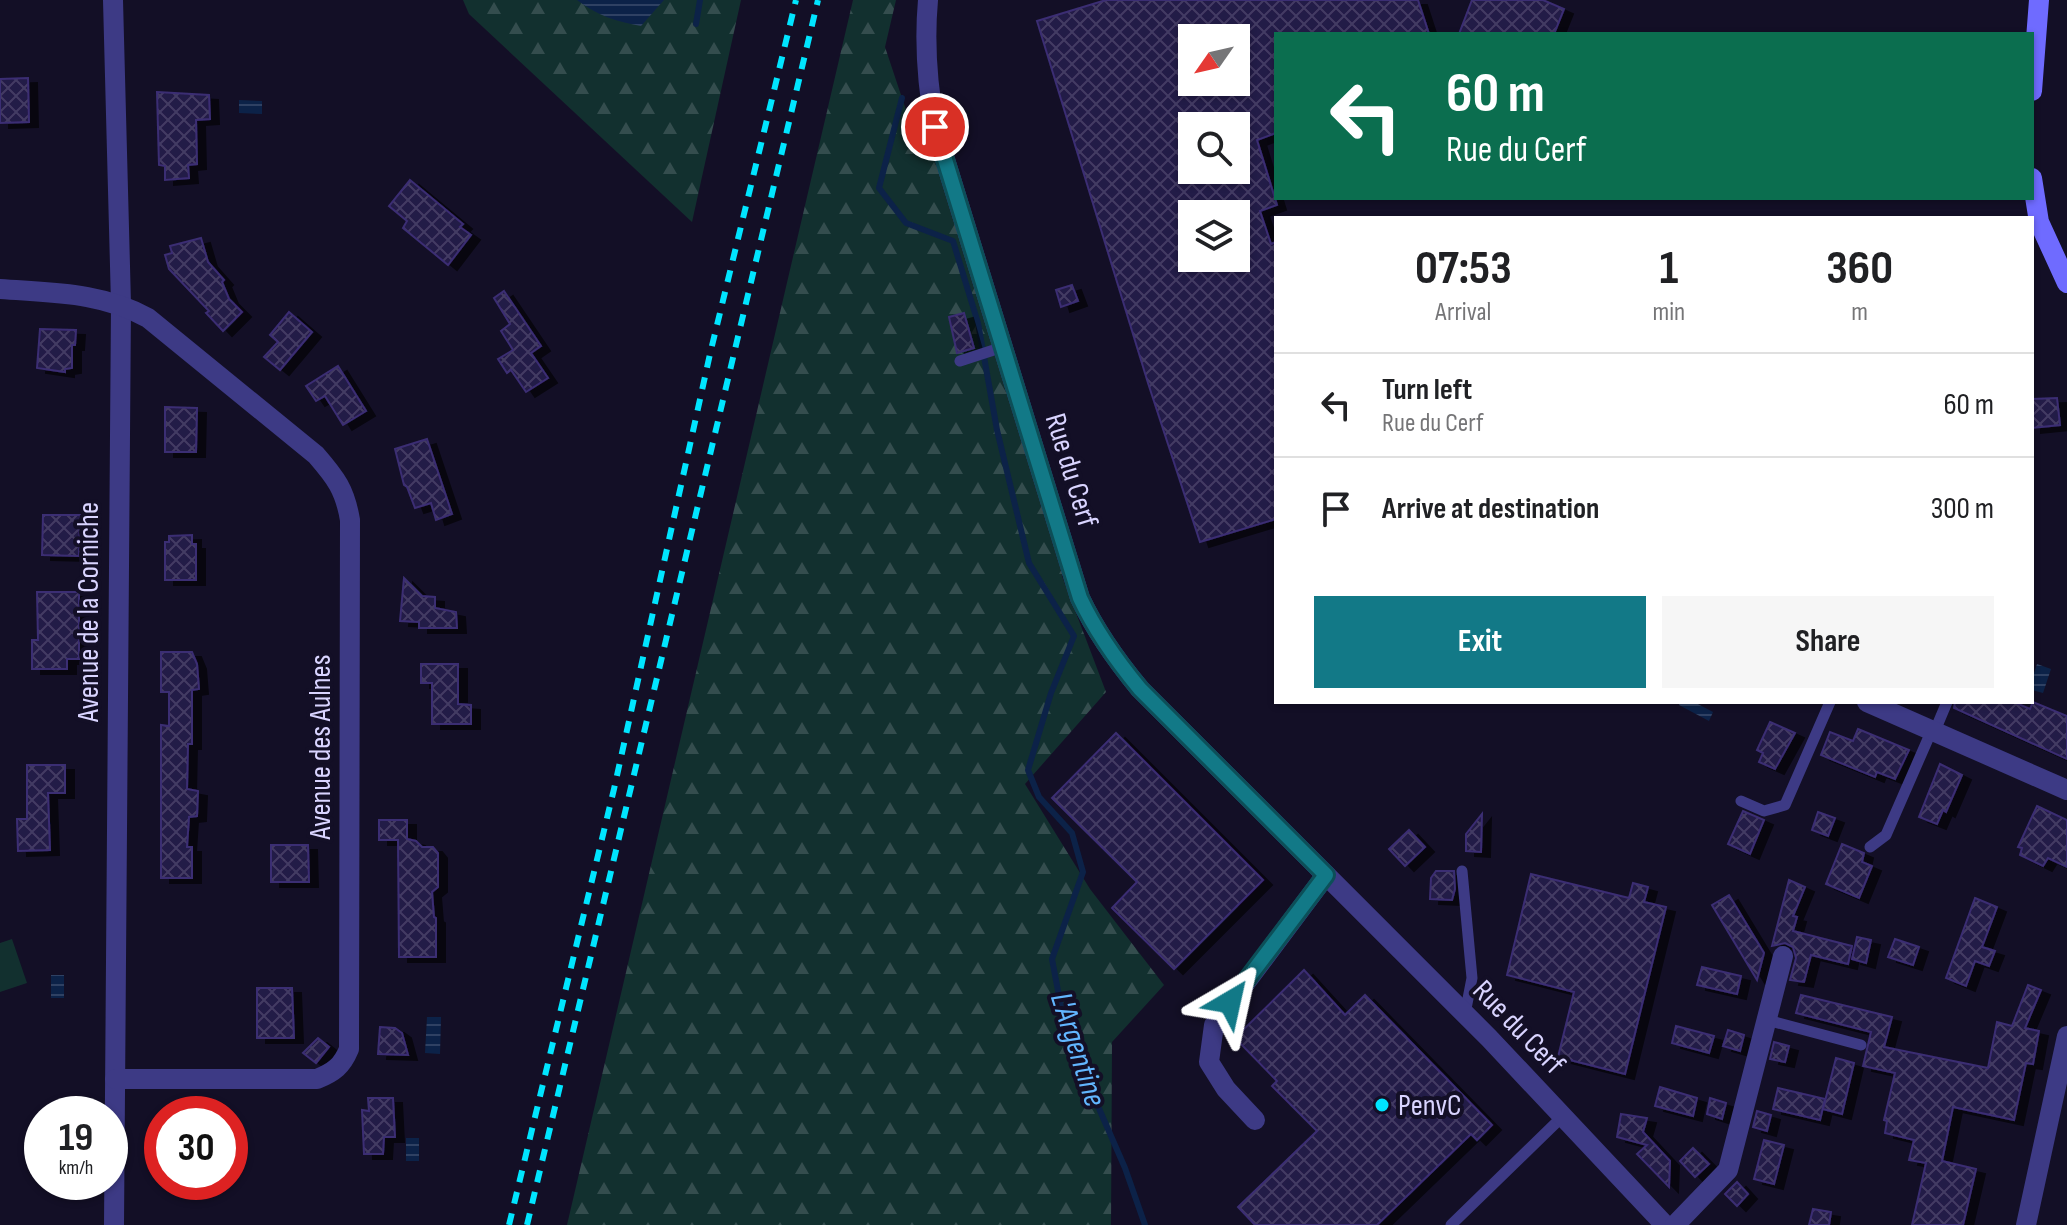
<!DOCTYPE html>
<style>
body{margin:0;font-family:"Sofia Sans Condensed",sans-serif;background:#f6f6f6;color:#202124;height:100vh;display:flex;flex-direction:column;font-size:30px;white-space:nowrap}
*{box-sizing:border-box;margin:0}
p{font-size:26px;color:#757577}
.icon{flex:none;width:44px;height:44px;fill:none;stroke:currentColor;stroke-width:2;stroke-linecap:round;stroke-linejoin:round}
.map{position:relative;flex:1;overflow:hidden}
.drawer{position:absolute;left:1274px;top:216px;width:760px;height:488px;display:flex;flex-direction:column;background:#fff;border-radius:0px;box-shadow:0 2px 6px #0004}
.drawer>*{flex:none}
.guide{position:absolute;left:1274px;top:32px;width:760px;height:168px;border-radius:0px;box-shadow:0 2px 6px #0004;background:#0b6e4f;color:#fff;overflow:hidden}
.needle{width:52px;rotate:236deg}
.buttons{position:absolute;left:1178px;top:24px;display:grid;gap:16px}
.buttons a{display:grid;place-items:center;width:72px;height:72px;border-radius:0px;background:#fff;box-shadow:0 2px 6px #0004;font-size:40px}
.speed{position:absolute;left:24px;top:1096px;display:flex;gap:16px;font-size:40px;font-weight:700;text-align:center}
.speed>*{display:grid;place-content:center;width:104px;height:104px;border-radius:50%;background:#fff;box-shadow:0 2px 6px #0004;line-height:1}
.speed small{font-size:20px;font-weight:400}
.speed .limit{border:12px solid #d22;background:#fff;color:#111}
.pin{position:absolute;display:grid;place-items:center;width:68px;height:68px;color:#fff;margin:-34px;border:4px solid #fff;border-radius:50%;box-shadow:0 2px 8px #0007}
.me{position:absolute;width:88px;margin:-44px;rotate:36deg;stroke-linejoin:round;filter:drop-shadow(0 0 6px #0008)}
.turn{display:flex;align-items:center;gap:28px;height:168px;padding:0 40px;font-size:36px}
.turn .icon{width:104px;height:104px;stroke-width:2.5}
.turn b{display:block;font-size:56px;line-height:68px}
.eta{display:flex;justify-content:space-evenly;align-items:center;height:136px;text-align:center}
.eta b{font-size:48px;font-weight:700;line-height:56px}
.action{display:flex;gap:16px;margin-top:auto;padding:16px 40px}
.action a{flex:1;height:92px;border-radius:0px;background:#127987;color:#fff;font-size:32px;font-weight:700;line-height:92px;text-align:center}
.action a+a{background:#f6f6f6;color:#202124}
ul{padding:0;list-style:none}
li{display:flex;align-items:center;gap:24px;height:104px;padding:0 40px;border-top:2px solid #e0e0e0}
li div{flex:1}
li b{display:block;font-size:30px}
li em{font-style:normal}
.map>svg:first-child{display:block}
</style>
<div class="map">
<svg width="2067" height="1225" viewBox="0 0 2067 1225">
<defs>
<pattern id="forest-firs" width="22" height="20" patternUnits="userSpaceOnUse" patternTransform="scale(2)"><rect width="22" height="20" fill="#12302f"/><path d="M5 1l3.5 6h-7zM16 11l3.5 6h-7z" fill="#344d4e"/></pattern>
<pattern id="water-rules" width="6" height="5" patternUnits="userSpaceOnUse" patternTransform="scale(2)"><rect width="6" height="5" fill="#0c2248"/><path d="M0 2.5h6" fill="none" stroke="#2f4163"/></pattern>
<pattern id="building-cross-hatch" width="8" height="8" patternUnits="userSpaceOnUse" patternTransform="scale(2)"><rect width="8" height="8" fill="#241b47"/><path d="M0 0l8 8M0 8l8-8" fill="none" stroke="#433b63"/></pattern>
<filter id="shadow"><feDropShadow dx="9" dy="5" stdDeviation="0" flood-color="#0009"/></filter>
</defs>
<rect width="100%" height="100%" fill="#130f26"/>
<g fill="url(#forest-firs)">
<polygon points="463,0 741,0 692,222 469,14"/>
<polygon points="853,0 896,0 885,47 913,131 923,107 1064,564 1062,576 1106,692 1025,784 1090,889 1164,985 1112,1042 1111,1225 567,1225"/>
</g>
<polygon fill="#12302f" points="12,939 27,983 0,992 0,943"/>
<g fill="url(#water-rules)">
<path d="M577,0H664L641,26C617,22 596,15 577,0Z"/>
<polygon points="239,100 262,101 262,114 239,113"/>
<polygon points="2037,664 2051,669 2043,693 2032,690 2032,679"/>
<polygon points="1680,702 1694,702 1713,712 1709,721 1679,705"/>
<rect x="51" y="975" width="13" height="23"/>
<polygon points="427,1017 441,1017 440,1054 425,1053"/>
<rect x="406" y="1138" width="13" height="23"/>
</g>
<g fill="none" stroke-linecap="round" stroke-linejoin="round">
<g stroke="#0c2248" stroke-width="6">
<polyline points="696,24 700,0"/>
<polyline points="902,98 879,188 906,223 953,241 978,323 997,430 1029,563 1074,636 1051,693 1028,770 1039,797 1072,833 1083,872 1052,959 1066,1033 1125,1168 1145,1225"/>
</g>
</g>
<g fill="url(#building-cross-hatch)" stroke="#3b2d73" stroke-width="2" fill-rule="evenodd" filter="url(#shadow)">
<path d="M1106,0H1418L1429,34H1276V133L1257,140L1277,205L1260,211L1271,244L1276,242V519L1200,542L1148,383L1037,21ZM1192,38H1236V82H1192ZM1192,126H1236V170H1192ZM1192,214H1236V258H1192Z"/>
<polygon points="1472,0 1543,0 1564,9 1554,34 1459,34"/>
<polygon points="28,78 29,122 0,123 0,79"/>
<polygon points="157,92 209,95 210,119 196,120 197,164 188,165 189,178 165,180 165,166 159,165"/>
<polygon points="410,180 463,224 460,227 471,235 448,265 403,228 407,221 389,206"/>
<polygon points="201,238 208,262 224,280 222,282 229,299 242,312 223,331 206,313 209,311 169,269 165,255 172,253 170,246"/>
<polygon points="1072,285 1078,301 1061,307 1056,290"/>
<polygon points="504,291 541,346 531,353 548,378 526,392 511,370 507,373 498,359 513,350 501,331 510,324 494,298"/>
<polygon points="289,312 312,332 280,370 264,357 278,342 270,335"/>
<polygon points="964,313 974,348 957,353 949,317"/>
<polygon points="40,329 76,330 75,345 72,345 72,368 65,369 65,372 37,368"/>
<polygon points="338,366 366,411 343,425 325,396 316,401 306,386"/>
<polygon points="2057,398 2060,425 2032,428 2032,399"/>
<polygon points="165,407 197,408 196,452 165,452"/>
<polygon points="427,439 452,514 436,520 431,503 415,508 407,487 404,485 395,449"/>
<polygon points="43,515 80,515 79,556 42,555"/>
<polygon points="192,535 192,544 196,544 196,580 165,580 165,542 169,542 169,536"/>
<polygon points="404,578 422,596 435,597 435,608 456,612 457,628 419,628 419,622 400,621"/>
<polygon points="37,592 79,592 79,659 67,659 67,669 32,669 32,640 38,640"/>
<polygon points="161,652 192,652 197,664 199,689 192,690 192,744 188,744 187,789 198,791 197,816 189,817 187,847 192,847 192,878 161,878 161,725 169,726 169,692 161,692"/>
<polygon points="421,664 458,664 458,704 471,705 471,724 432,724 432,683 421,683"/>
<polygon points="1955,702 2014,702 2030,709 2033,702 2067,716 2067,759 1954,708"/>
<polygon points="1770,722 1795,733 1775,769 1759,762 1763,753 1757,750"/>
<polygon points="1858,729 1909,750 1895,779 1877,772 1875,777 1821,755 1830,732 1853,741"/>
<polygon points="1116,733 1263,880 1174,969 1112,908 1137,882 1052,798"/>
<polygon points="1940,764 1962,775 1946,812 1943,810 1937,824 1919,817"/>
<polygon points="27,765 65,765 65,793 48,793 50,850 18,851 17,819 27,819"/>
<polygon points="2037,806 2067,820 2067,867 2048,858 2043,866 2020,855 2022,848 2018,847"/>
<polygon points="1743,811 1764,820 1750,854 1728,844"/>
<polygon points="1818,812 1835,818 1828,836 1812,830"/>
<polygon points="1482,814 1481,852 1466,851 1466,834"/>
<polygon points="379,820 407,820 407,839 416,841 422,847 433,847 438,853 438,887 432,892 434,917 436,918 436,957 399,957 398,840 379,840"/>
<polygon points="1409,830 1425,847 1405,866 1389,849"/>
<polygon points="1842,844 1864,853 1862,862 1872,866 1859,898 1826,884"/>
<polygon points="271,845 308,845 309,882 271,882"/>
<polygon points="1436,871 1454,871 1455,889 1452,900 1430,899 1431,878"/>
<polygon points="1531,874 1629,898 1633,883 1648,887 1644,902 1666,907 1625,1074 1558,1057 1574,992 1507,975"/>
<polygon points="1789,880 1805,887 1793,916 1797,917 1793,931 1852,946 1848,964 1811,955 1804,982 1790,980 1796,958 1793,947 1785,943 1772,946"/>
<polygon points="1729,895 1764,953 1757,980 1712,905"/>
<polygon points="1975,898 1997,907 1982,947 1995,951 1989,966 1975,961 1966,986 1946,978"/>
<polygon points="1857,937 1871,940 1866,963 1852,959"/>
<polygon points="1895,939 1919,947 1913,965 1888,957"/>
<polygon points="1702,967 1741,976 1737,994 1697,985"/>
<polygon points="1304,970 1345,1015 1365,995 1492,1125 1477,1140 1471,1134 1377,1225 1255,1225 1238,1207 1317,1131 1272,1086 1277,1081 1235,1038"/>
<polygon points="2028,985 2041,990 2025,1028 2039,1031 2033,1064 2026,1063 2014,1120 1953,1107 1942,1161 1976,1169 1963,1225 1912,1225 1926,1163 1909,1160 1914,1140 1885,1133 1887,1121 1884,1120 1895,1073 1863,1066 1871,1032 1796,1013 1801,995 1892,1017 1884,1047 1988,1068 1997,1022 2012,1026"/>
<polygon points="257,988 292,988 294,1038 257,1038"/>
<polygon points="1676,1026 1714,1036 1709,1053 1672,1043"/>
<polygon points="380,1027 395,1028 402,1033 408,1055 378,1054"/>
<polygon points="1728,1030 1744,1035 1740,1051 1723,1046"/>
<polygon points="318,1038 329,1047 316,1063 303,1053"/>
<polygon points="1774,1042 1789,1046 1785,1062 1770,1059"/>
<polygon points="1836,1058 1854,1063 1842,1114 1823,1109"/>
<polygon points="1660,1087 1697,1098 1693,1116 1655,1106"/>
<polygon points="1778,1088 1825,1099 1820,1120 1773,1109"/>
<polygon points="368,1098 393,1098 395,1137 384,1137 383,1154 364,1154 362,1110 369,1111"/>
<polygon points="1710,1098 1726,1103 1722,1119 1707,1114"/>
<polygon points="1757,1111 1771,1115 1767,1131 1753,1127"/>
<polygon points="1621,1114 1647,1118 1643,1132 1670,1161 1669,1187 1637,1154 1647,1145 1617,1137"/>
<polygon points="1764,1140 1784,1145 1774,1184 1754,1179"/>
<polygon points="1693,1148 1709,1164 1695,1177 1680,1161"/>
<polygon points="1737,1182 1748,1194 1737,1206 1725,1194"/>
<polygon points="1813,1209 1831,1212 1829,1225 1809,1225"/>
</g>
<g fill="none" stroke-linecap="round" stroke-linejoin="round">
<g stroke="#3d3a85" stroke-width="11">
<polyline points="960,361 1003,347"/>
<polyline points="1934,733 1947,702"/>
<polyline points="1741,801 1764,811 1785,805 1830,702"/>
<polyline points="1870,847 1886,835 1931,732"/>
<polyline points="1462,871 1472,978 1465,1014"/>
<polyline points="1767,1020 1861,1045"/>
<polyline points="1451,1225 1563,1116"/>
</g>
<g stroke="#3d3a85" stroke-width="20">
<polyline points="113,0 121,304 114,1225"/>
<path d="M928,0C924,44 927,83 935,127L1080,598C1096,632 1116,660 1140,689L1489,1038L1665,1225"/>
<path d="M0,289C52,293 102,292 148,318L316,455C336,478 345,490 350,520L349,1049C342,1066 334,1072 317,1079H115"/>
<polyline points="1867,702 2067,790"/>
<polyline points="1255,1120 1226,1089 1209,1062 1214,1025 1326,875"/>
<polyline points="1675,1225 1728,1170 1783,956"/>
<polyline points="2026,1225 2067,1036"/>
</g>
<g stroke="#6f6bff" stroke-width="20">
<polyline points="2032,91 2039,0"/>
<polyline points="2032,178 2039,222 2067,283"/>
</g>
<g stroke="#00e5ff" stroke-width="6" stroke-dasharray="12 10" stroke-linecap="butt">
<polyline points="509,1225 614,789 710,354 796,0"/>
<polyline points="527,1225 818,0"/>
</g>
</g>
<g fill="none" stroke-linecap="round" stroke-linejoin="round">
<defs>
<path id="route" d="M935,127L1080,598C1096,632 1116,660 1140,689L1326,875L1230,1002"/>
</defs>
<use href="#route" stroke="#0c4f58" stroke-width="20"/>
<use href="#route" stroke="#127987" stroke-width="14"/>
</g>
<circle fill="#00e5ff" stroke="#130f26" stroke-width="3" cx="1382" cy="1105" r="8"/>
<g text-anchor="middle" stroke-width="8" stroke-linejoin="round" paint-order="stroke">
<g font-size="30" fill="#d9d4ff" stroke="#130f26">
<text transform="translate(1072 470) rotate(73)" y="10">Rue du Cerf</text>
<text transform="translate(88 612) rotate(-90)" y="10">Avenue de la Corniche</text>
<text transform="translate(320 747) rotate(-90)" y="10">Avenue des Aulnes</text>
<text transform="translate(1519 1027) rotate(46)" y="10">Rue du Cerf</text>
</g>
<g font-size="30" fill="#d9d4ff" stroke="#130f26" text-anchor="start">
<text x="1398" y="1115">PenvC</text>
</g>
<g font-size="32" font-style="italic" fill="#62b6ff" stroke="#130f26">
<text transform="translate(1079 1049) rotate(72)" y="11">L'Argentine</text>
</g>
</g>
</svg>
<div class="buttons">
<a><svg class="needle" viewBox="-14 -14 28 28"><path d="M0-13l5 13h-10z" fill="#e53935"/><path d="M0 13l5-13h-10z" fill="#757577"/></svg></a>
<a><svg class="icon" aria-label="search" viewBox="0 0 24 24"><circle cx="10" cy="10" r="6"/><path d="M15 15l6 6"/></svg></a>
<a><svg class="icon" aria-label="layers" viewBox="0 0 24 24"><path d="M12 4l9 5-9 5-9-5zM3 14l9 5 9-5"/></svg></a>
</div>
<div class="speed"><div>19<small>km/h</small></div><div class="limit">30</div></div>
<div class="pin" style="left:935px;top:127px;background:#d93025"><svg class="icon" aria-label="arrive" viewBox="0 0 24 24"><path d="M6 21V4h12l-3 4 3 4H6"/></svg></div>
<svg class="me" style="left:1230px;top:1002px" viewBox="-20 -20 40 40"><path d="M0-17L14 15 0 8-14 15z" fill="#127987" stroke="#fff" stroke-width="4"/></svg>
<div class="guide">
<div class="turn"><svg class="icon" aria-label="left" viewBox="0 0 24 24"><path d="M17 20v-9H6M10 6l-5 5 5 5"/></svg><div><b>60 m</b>Rue du Cerf</div></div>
</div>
<section class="drawer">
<div class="eta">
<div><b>07:53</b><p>Arrival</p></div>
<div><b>1</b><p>min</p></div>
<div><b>360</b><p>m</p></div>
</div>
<ul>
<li><svg class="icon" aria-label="left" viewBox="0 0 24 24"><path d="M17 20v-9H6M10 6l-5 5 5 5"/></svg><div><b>Turn left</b><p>Rue du Cerf</p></div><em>60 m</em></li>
<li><svg class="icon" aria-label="arrive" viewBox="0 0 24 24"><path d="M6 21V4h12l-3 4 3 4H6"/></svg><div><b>Arrive at destination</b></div><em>300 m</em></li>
</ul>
<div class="action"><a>Exit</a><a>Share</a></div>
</section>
</div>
